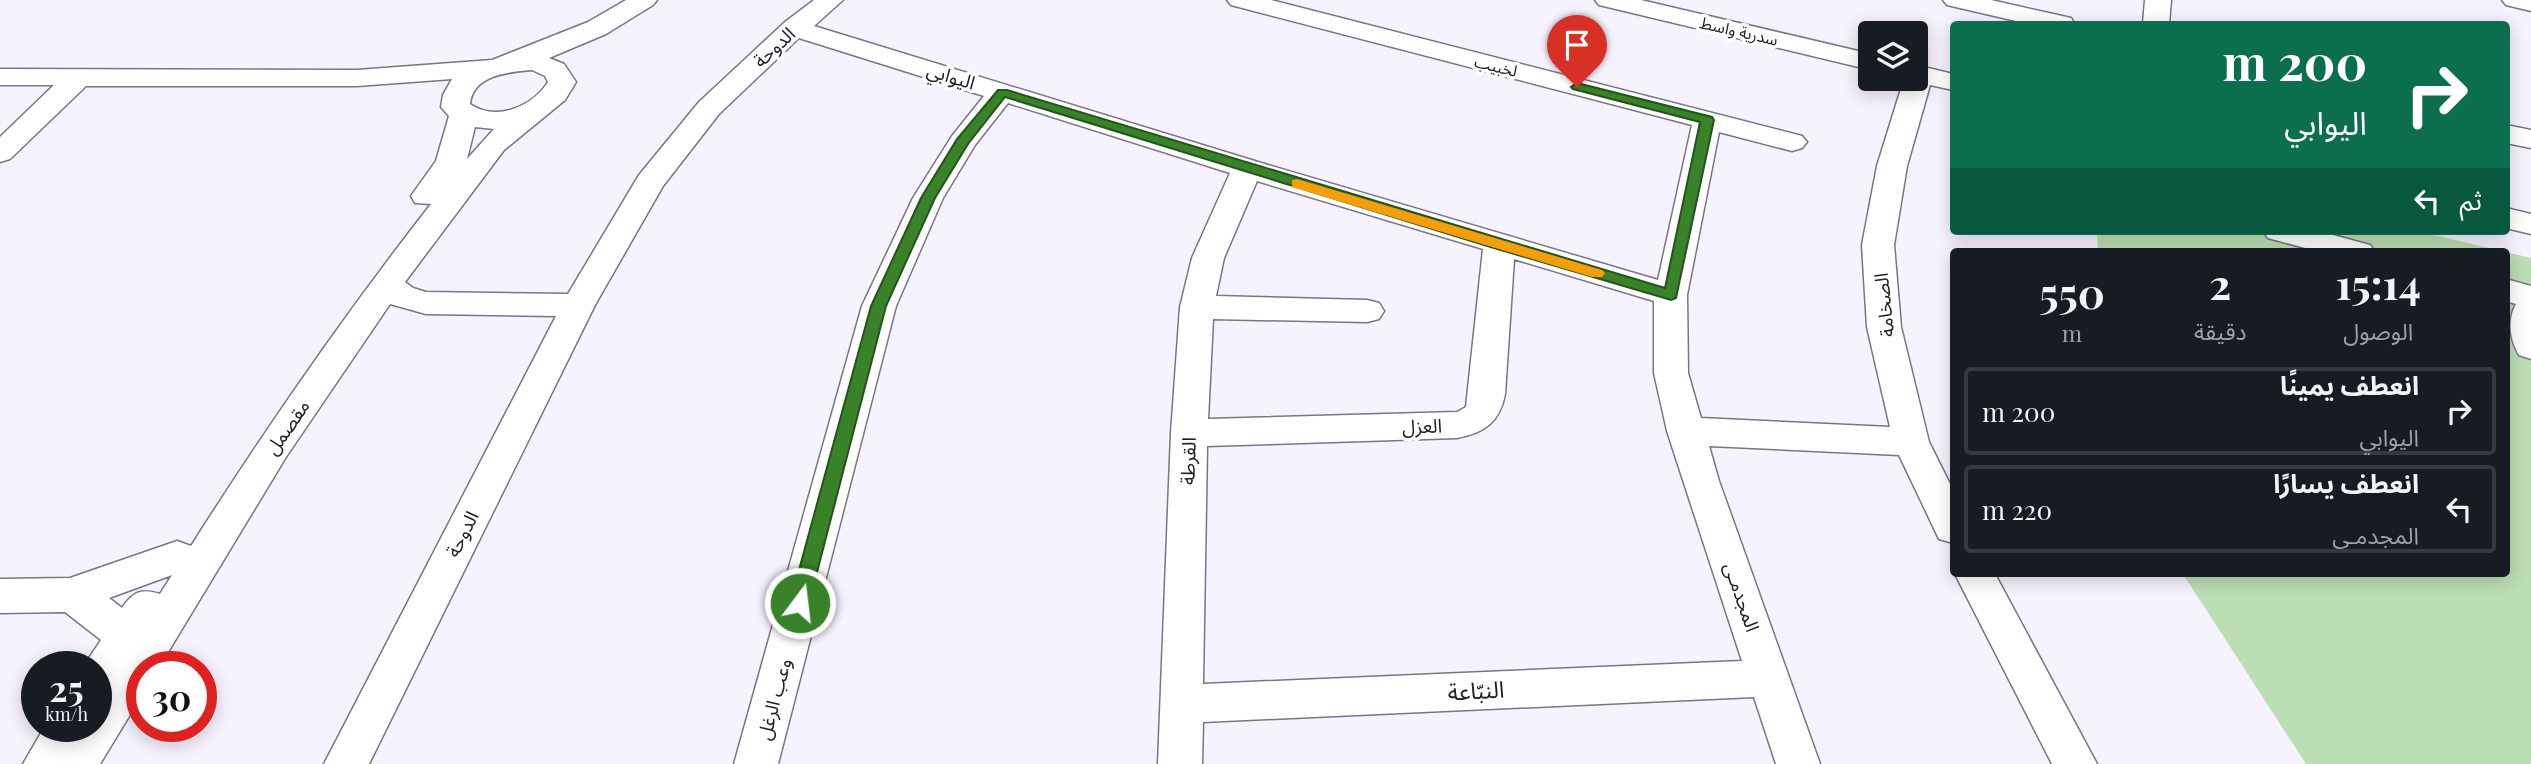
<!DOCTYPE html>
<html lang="ar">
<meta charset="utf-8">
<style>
body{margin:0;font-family:"Playfair Display","Noto Sans Arabic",serif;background:#20242c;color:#f1f3f6;direction:rtl;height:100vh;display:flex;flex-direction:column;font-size:26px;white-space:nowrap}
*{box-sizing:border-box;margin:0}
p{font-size:23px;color:#9ea1a6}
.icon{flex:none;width:38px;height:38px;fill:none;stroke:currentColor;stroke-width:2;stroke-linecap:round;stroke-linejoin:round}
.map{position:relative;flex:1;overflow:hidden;direction:ltr}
.sheet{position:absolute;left:1950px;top:248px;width:560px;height:329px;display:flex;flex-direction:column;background:#171b24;border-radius:7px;box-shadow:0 4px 18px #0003;direction:rtl}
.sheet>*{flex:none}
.hud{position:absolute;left:1950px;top:21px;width:560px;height:214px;border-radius:7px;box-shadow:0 4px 18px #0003;direction:rtl;background:#0b6e4f;color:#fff;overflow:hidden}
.fabs{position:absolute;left:1858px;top:21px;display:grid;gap:14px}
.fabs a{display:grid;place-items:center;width:70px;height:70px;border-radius:7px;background:#171b24;box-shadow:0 4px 18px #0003;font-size:35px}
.speed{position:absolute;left:21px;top:651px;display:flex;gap:14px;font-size:35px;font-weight:700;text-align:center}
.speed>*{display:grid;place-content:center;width:91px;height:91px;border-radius:50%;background:#171b24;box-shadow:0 4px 18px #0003;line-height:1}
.speed small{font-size:18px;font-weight:400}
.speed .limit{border:10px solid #d22;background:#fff;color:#111}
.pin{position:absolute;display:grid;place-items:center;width:60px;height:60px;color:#fff;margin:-72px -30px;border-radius:50% 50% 50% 0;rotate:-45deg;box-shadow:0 0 7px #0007}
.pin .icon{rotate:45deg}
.me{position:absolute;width:77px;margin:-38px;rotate:15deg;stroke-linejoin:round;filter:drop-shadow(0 0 5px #0008)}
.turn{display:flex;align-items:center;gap:24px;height:147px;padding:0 28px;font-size:32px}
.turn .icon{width:91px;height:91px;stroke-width:2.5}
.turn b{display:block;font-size:49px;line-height:60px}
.then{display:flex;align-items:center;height:66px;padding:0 28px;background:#0003;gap:14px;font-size:26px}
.eta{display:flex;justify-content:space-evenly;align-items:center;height:119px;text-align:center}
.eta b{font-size:42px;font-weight:700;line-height:49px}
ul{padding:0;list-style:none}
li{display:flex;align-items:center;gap:21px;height:88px;margin:0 14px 10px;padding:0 14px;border:4px solid #363941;border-radius:7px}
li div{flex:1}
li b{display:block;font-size:26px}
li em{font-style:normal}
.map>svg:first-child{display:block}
</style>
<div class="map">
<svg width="2531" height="764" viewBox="0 0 2531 764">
<rect width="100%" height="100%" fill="#f6f2ff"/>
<g fill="#bbdeb4">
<polygon points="2097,231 2417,231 2506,252 2098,252"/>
<polygon points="2506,252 2531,258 2531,764 2306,764 2183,574 2506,574"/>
</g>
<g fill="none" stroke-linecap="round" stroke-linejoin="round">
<defs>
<g id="minor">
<path d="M626,0H657L653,5L606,34L549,58L564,64L576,82L565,100L504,150L405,282L413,288L426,292L568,294L639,175L699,102L785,22L814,0H843L814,26L1258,162L1658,280L1692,125L1231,5L1227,0H1271L1802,136L1807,142L1802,148L1792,151L1719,132L1687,295L1688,373L1701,418L1890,427L1867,327L1862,245L1877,166L1904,79H1916V65L1953,74V90L1930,85L1907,166L1894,245L1901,327L1929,442L1953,490V543L1939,539L1899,455L1709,446L1719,481L1820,764H1776L1754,697L1203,722L1202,764H1158L1171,433L1180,307L1192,258L1230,173L1008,103L975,145L943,198L896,306L778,764H734L862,306L913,198L952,136L984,96L799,38L719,114L663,186L595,305L369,764H324L556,316L426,314L390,304L286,457L159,667H142V695L100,764H23L45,726H96V667H83L101,640L65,612L0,613V579L70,578L177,541L191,546C266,428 345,314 431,204L415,203L411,196L436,161L449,116L441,107L443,95L452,79L357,86H86L10,159L0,162V137L54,85H0V69L357,70L492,60L588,22ZM532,70L545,76L548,82C532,107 496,122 470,104C473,75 508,72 532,70ZM475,127L494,129L467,159ZM1257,181L1483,249L1466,407L1457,412L1208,419L1213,319L1367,322L1379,319L1384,311L1379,303L1367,300L1216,296L1224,258ZM1514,259L1654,301V373L1667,431L1742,661L1203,684L1207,446L1457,438C1484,433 1500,422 1505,394ZM172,575L160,594C141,588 133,592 122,608L109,598Z"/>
<polygon points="1595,0 1641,0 1871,54 1871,70 1599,5"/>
<polygon points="1943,0 1991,0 2071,18 2075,24 2029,24 1947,5"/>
<polygon points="2145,0 2171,0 2169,24 2143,24"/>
<polygon points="2502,0 2531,0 2531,11 2506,5"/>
<polygon points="2506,125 2531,130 2531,148 2506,143"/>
<polygon points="2506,208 2531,214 2531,234 2506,228"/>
<polygon points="2263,231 2318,231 2370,245 2375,252 2320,252 2268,238"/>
<path d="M2506,279L2531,286V359L2519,355C2510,340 2507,320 2516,304L2506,301Z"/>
<polygon points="1955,574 1995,574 2097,764 2052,764"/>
</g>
</defs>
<use href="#minor" stroke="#797583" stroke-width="3"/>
<use href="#minor" fill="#fff" fill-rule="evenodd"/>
</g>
<polygon fill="#398229" stroke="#25541b" stroke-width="2" points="1577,83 1712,117 1714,120 1676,298 1671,300 1494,248 1005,97 968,144 935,198 886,306 809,603 806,608 800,610 793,608 790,603 871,306 921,198 957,139 998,90 1007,90 1665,288 1700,122 1573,89 1571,87"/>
<polygon fill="#f59e0b" points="1297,179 1602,270 1605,273 1602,277 1592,277 1292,187 1292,180"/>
<g text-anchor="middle" stroke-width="7" stroke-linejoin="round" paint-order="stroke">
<g font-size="16" fill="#212025" stroke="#fff">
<text transform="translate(1739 31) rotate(13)" y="6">سدرية واسط</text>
<text transform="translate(1496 66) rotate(14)" y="6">لخبيب</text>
</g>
<g font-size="19" fill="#212025" stroke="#fff">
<text transform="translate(774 47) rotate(-43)" y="7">الدوحة</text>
<text transform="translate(951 76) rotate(17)" y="7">اليوابي</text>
<text transform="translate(1884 305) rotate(-96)" y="7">الصخامة</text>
<text transform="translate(1422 426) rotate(-2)" y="7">العزل</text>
<text transform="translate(287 427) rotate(-55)" y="7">مقصمل</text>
<text transform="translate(1188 461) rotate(-88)" y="7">القرطة</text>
<text transform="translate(462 534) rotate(-63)" y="7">الدوحة</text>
<text transform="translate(1742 597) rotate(71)" y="7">المجدمـى</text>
<text transform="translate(774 699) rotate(-75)" y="7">وعب الرغل</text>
</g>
<g font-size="23" fill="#212025" stroke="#fff">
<text transform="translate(1476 691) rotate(-3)" y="8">النبّاعة</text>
</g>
</g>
</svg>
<div class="fabs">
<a><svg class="icon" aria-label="layers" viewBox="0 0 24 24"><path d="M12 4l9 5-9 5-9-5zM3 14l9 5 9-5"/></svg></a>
</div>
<div class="speed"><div>25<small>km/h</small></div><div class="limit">30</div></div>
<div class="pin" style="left:1577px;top:87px;background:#d93025"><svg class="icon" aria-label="arrive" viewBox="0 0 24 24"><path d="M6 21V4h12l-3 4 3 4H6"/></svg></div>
<svg class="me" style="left:800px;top:603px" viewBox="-20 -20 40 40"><circle r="17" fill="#398229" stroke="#fff" stroke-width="3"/><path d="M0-11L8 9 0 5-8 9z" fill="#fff"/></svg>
<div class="hud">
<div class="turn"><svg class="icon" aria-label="right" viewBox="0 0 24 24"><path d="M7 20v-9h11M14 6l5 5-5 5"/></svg><div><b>200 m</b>اليوابي</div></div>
<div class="then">ثم<svg class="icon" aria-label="left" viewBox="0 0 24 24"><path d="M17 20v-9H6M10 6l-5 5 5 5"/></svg></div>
</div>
<section class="sheet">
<div class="eta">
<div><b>15:14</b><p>الوصول</p></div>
<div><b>2</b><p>دقيقة</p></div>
<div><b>550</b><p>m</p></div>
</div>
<ul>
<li><svg class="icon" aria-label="right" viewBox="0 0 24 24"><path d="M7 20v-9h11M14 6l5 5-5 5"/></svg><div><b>انعطف يمينًا</b><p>اليوابي</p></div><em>200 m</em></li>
<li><svg class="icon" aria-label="left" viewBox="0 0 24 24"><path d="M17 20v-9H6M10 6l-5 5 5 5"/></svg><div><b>انعطف يسارًا</b><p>المجدمـى</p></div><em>220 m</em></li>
</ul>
</section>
</div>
